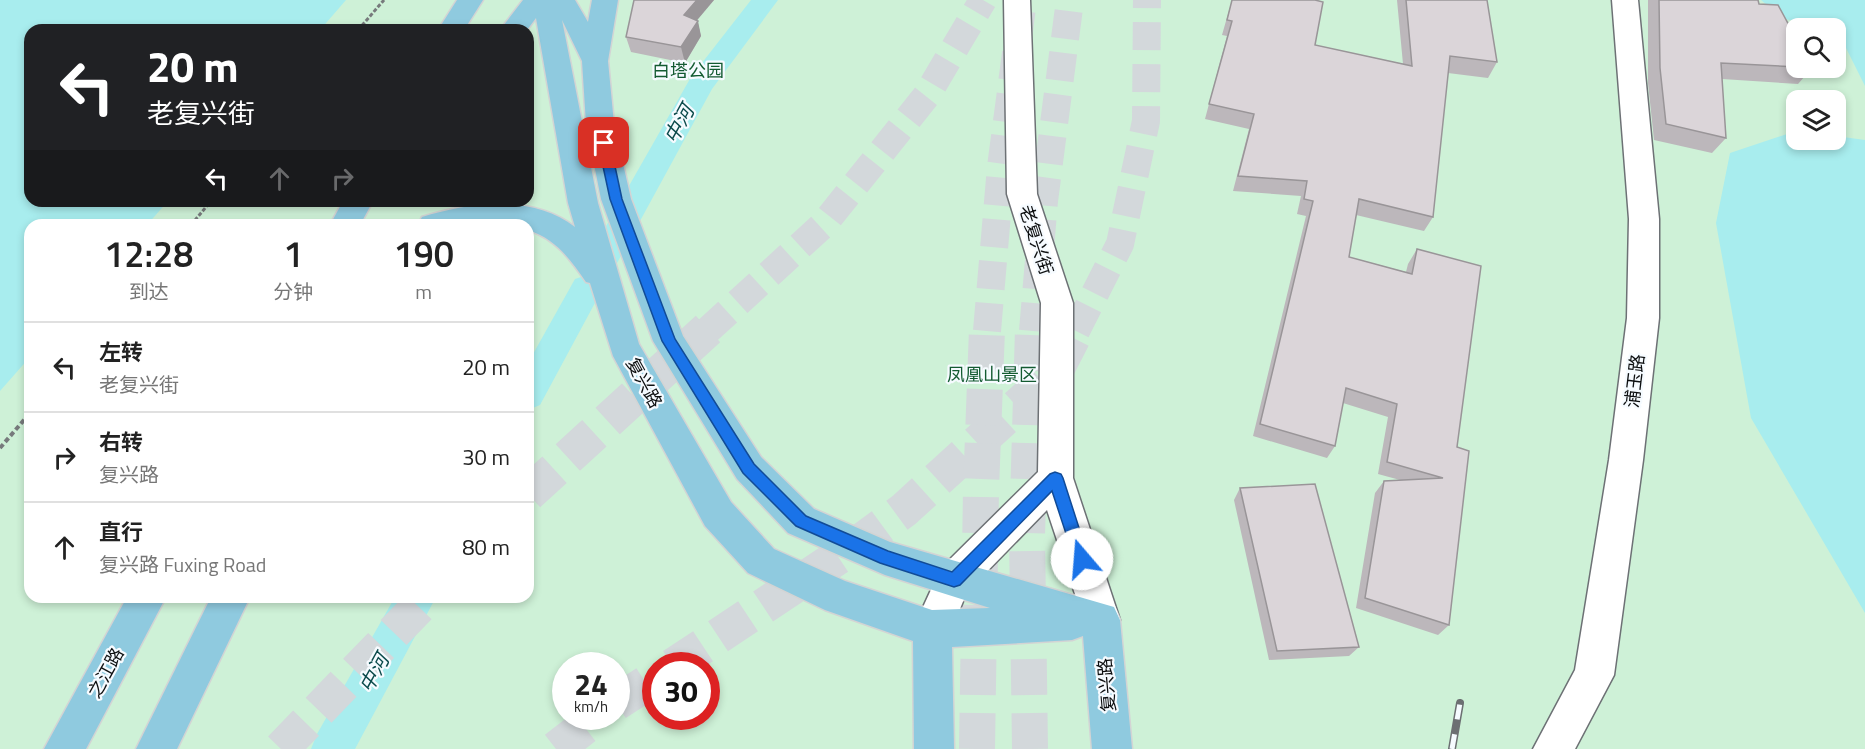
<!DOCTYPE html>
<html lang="zh">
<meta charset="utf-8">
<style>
body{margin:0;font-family:"Titillium Web","Noto Sans SC",sans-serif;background:#f6f6f6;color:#222;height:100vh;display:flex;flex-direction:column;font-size:22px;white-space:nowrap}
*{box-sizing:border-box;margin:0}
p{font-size:20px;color:#767676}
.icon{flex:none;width:33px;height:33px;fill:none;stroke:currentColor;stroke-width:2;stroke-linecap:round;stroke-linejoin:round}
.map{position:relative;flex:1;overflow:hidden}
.panel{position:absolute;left:24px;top:219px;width:510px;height:384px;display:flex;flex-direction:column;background:#fff;border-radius:18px;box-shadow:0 3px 9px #0003}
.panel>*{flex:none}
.guide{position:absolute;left:24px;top:24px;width:510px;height:183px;border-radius:18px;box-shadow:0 3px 9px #0003;background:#202124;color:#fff;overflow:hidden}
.buttons{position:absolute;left:1786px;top:18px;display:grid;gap:12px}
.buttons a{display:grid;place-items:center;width:60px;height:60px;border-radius:12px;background:#fff;box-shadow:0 3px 9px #0003;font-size:30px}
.speed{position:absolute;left:552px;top:652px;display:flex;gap:12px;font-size:30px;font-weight:700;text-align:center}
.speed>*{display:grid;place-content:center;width:78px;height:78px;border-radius:50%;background:#fff;box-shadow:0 3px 9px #0003;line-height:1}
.speed small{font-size:15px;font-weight:400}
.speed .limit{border:9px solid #d22;background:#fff;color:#111}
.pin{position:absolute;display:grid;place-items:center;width:51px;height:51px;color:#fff;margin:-26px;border-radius:12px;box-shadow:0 3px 9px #0006}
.me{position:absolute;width:66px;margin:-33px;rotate:342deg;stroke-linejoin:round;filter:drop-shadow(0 0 4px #0008)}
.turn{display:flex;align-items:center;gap:21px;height:126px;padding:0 24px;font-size:27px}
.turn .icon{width:78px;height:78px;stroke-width:2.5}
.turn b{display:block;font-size:42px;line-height:51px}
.lanes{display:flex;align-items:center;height:57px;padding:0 24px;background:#0003;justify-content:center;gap:30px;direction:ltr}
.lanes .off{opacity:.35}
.eta{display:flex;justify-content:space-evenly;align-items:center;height:102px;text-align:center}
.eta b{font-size:36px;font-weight:600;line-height:42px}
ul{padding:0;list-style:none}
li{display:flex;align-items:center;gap:18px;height:90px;padding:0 24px;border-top:2px solid #e0e0e0}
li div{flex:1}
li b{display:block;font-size:22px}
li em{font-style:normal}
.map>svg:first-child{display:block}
</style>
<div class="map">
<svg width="1865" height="749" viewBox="0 0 1865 749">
<rect width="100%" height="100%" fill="#f6fbff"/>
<path fill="#cef1d7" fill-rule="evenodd" d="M344,0H1865V749H0V381L30,347V597H528V225H141L162,201H528V30H317ZM1797,28H1836V68H1797ZM1797,100H1836V140H1797ZM566,666H616V717H566ZM656,666H706V717H656Z"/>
<g fill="#a8edee">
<polygon points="0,0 346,0 320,30 30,30 30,201 168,201 147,225 30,225 30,357 0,391"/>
<polygon points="1761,0 1865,0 1865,86 1836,28 1784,19"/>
<polygon points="1796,131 1797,140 1836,140 1836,136 1865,140 1865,613 1751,418 1716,223 1730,153"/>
</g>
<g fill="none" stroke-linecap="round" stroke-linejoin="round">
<g fill="#a8edee" fill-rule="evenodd">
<polygon points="751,0 778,0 712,89 616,265 605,268 594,265 589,256 691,77"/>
<polygon points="587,275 599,279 603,288 540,405 528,410 528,363 575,279"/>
<polygon points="395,597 436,597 355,749 311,749 317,734"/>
</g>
<g stroke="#d3d8db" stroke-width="28" stroke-dasharray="28 14" stroke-linecap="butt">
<polyline points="707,331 824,224 927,95 983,0"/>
<polyline points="987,331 1001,167 1023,0"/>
<polyline points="1033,331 1044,201 1070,0"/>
<polyline points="1076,331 1120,244 1146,121 1147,0"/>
</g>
<g stroke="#d3d8db" stroke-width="36" stroke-dasharray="36 18" stroke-linecap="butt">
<polyline points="528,494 708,329"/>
<polyline points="673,666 859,543 904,510 1055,372 1077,329"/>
<polyline points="616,703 656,677"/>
<polyline points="281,749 428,597"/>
<polyline points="556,749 597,717"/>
<polyline points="977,749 981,490 987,329"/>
<polyline points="1030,749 1027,535 1033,329"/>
</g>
<defs>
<g id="minor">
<polygon points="1004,0 1030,0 1037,194 1073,303 1073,478 1120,620 1114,633 1101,638 1088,633 1047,510 967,592 946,642 932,648 918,642 913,629 941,568 1038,472 1041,303 1007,194"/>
<polygon points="1612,0 1638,0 1659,219 1659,318 1643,460 1614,675 1575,749 1533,749 1575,670 1609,460 1627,318 1629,219"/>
</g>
<g id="primary">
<polygon points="457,0 483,0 464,30 438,30"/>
<path d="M523,0H575L588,22L592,0H618L608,61L614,124L631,199L683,336L761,457L814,509L890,542L1114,607L1120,620L1132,749H1092L1083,636L1072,640L952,647L954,749H914L913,641L825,610L748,573L705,526L613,356L590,283L586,282C570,259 556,239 528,230V225H418L422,217C470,202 532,194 575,227L568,203L536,18L527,30H500ZM562,20L582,61L586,124L601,199L653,341L737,479L788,533L885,575L990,608L932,610L845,581L774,549L731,502L639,344L598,203Z"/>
<polygon points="343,201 373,201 360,225 330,225"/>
<polygon points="127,597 166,597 86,749 44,749"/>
<polygon points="211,597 250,597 177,749 136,749"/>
</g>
</defs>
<use href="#minor" stroke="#6d7175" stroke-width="3"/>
<use href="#primary" stroke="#d3d4d4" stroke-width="3"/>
<g stroke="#777a7c" stroke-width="3" stroke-dasharray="4 2" stroke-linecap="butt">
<polyline points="358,30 384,0"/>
<polyline points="191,225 211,201"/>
</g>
<polyline stroke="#777a7c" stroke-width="4" stroke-dasharray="5 3" stroke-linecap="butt" points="0,448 30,413"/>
<use href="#minor" fill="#fff" fill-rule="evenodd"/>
<use href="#primary" fill="#8fcadf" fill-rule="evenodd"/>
<defs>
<polyline id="rail" points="1452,749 1460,703"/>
</defs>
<use href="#rail" stroke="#6c6f72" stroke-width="8"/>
<use href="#rail" stroke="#f6fbff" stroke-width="5" stroke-dasharray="15" stroke-linecap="butt"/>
</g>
<g fill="#bcb7bb">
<polygon points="634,0 714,0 697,20 701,36 685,63 631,52 626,37"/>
<polygon points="1232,0 1315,45 1403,64 1397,0 1487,0 1497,62 1488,78 1448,73 1433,217 1424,231 1356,215 1349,257 1406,272 1408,264 1417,249 1457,447 1449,625 1438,635 1356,608 1375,493 1384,481 1400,480 1378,474 1388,417 1343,403 1335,446 1327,458 1253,436 1306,216 1297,214 1301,196 1233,191 1249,129 1205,119 1227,36 1222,35"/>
<polygon points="1648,0 1758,0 1759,4 1812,68 1798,84 1722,79 1726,138 1712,153 1654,140 1648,83"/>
<polygon points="1240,488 1359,647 1349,656 1269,660 1234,500"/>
</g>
<g fill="#999598">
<polygon points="697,0 714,0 688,31 684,15"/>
<polygon points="698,21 701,36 685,63 681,47"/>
</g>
<g fill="#dbd5d9" stroke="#999598" stroke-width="1.5">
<polygon points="634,0 697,0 684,15 698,21 681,47 626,37"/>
<polygon points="1232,0 1315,0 1323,2 1315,45 1412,66 1406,0 1487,0 1497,62 1450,56 1433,217 1359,199 1349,257 1412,274 1417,249 1481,266 1457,447 1469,451 1449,625 1365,598 1384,481 1443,478 1387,462 1397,404 1346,388 1335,446 1260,424 1313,201 1304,199 1307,181 1238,176 1254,114 1209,104 1232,21 1227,20"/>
<polygon points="1659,0 1758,0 1759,4 1778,5 1797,40 1797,67 1721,63 1726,138 1666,124 1660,68"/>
<polygon points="1315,484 1359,647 1277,651 1240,488"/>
</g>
<polygon fill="#1a73e8" stroke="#114b97" stroke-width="1.5" points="604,139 610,143 622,199 675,339 754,464 806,516 888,551 952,572 1050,474 1055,472 1061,474 1063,478 1089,559 1087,564 1082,566 1076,564 1052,491 960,585 954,587 880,563 796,526 743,473 662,341 610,199 598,143"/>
<g text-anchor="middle" stroke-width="4.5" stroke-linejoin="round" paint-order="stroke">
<g font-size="18" fill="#135b31" stroke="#f6fbff">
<text x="688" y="77">白塔公园</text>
<text x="992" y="381">凤凰山景区</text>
</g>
<g font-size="18" fill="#0d0f10" stroke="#f6fbff">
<text transform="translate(1036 240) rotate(72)" y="6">老复兴街</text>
<text transform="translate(1635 381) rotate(-83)" y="6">浦玉路</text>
<text transform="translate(644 383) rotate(61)" y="6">复兴路</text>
<text transform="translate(106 673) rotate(-61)" y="6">之江路</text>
<text transform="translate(1107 685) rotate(-95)" y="6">复兴路</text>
</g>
<g font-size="20" font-style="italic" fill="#0c4b4c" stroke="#f6fbff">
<text transform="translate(679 124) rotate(-61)" y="7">中河</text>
<text transform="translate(374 673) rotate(-61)" y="7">中河</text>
</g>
</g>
</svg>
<div class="buttons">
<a><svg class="icon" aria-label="search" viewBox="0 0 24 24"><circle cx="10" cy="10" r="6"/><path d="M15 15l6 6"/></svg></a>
<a><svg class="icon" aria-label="layers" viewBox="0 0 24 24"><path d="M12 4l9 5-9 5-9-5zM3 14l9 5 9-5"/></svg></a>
</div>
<div class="speed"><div>24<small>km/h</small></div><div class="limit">30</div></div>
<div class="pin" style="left:604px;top:143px;background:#d93025"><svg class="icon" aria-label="arrive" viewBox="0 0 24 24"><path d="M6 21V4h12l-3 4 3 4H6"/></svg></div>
<svg class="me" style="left:1082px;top:559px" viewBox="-20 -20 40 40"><circle r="19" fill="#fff"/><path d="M0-13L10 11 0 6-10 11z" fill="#1a73e8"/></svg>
<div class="guide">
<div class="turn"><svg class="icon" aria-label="left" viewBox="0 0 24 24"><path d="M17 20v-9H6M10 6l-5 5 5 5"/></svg><div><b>20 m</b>老复兴街</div></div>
<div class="lanes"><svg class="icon" aria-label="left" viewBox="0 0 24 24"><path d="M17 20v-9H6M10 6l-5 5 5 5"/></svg><svg class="icon off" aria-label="ahead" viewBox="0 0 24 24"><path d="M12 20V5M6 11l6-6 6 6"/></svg><svg class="icon off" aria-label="right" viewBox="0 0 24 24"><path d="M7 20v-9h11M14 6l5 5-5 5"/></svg></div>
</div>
<section class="panel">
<div class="eta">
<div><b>12:28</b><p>到达</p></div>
<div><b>1</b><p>分钟</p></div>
<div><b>190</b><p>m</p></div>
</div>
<ul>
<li><svg class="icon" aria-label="left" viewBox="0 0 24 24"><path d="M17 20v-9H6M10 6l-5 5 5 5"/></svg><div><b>左转</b><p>老复兴街</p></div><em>20 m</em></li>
<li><svg class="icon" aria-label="right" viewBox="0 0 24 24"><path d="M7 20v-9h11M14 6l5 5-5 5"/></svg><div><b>右转</b><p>复兴路</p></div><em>30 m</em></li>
<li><svg class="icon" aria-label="ahead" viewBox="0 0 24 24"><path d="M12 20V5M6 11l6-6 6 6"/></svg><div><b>直行</b><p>复兴路 Fuxing Road</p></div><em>80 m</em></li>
</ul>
</section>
</div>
